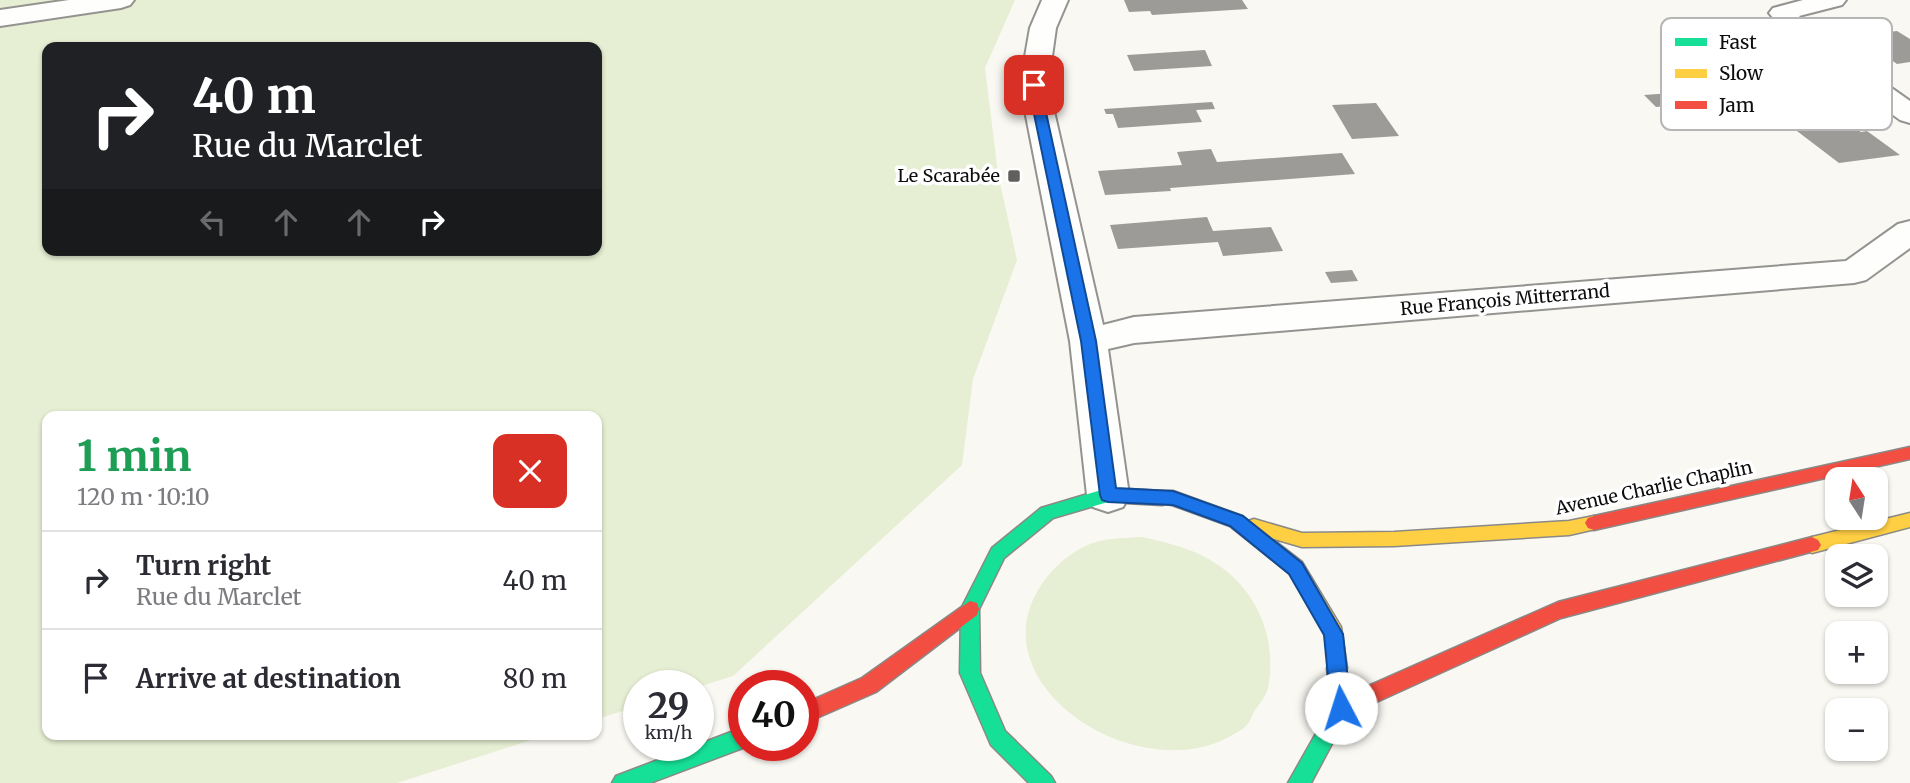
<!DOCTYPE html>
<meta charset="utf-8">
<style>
body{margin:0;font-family:Merriweather,serif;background:#f2f2f3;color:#2b2b33;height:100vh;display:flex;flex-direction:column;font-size:26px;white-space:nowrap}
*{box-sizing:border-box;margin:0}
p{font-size:23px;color:#7c7c81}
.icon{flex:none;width:38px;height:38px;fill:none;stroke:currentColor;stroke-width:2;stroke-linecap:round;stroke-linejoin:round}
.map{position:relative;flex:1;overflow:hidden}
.panel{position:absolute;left:42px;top:411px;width:560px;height:329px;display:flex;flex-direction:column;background:#fff;border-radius:14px;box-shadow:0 2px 5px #0004}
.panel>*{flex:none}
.banner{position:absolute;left:42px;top:42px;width:560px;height:214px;border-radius:14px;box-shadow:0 2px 5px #0004;background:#202124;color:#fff;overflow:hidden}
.needle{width:46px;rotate:348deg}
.fabs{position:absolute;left:1825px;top:467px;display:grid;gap:14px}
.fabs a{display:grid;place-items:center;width:63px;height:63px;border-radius:14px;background:#fff;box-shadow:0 2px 5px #0004;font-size:35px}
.speed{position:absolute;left:623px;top:670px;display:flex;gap:14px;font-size:35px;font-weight:700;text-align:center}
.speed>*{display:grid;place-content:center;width:91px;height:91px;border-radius:50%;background:#fff;box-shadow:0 2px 5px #0004;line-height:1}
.speed small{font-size:18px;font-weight:400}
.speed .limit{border:10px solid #d22;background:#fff;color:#111}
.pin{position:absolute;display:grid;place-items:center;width:60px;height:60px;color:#fff;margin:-30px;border-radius:14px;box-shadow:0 4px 10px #0006}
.me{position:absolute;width:77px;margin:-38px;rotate:355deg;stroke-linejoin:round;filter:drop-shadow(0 0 5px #0008)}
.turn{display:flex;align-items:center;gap:24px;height:147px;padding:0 35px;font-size:32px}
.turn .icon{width:91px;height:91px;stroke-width:2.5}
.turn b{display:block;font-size:49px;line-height:60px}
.lanes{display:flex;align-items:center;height:66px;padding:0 35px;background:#0003;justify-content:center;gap:35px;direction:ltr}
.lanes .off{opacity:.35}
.round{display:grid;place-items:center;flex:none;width:74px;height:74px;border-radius:14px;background:#f2f2f3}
.summary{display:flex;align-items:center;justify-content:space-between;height:119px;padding:0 35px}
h1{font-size:42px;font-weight:700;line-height:52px;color:#1e9e55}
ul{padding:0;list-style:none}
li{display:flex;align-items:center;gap:21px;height:98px;padding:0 35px;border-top:2px solid #e1e1e2}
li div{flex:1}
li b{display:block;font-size:26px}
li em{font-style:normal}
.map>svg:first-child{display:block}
</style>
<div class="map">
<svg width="1910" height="783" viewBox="0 0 1910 783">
<rect width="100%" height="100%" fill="#faf8f2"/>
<g fill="#e6eed3" fill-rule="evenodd">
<path d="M0,0H1015L985,68L998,174L1017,260L973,379L962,465L733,676L698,687L639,686V706L597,719V416H47V735H547L397,783H0ZM47,47H597V250H47Z"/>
<path d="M1142,537C1172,544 1200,550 1225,570C1260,597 1277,644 1268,687C1267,695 1260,703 1255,710C1252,716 1249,724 1244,728C1237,733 1228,737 1221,741C1121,783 968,673 1048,576C1061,560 1079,546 1100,541C1113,538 1128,538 1142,537Z"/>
</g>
<g fill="#9d9b98">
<polygon points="1124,0 1242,0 1248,9 1152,15 1150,11 1129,12"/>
<polygon points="1897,31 1910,39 1910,62 1897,64 1874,48 1861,49 1843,37"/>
<polygon points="1205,50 1212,66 1134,71 1127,55"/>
<polygon points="1685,92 1697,103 1656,107 1644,95"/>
<polygon points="1212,102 1215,109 1196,110 1202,122 1118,128 1113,114 1106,114 1104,109"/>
<polygon points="1376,103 1399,136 1352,139 1332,105"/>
<polygon points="1846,121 1861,132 1867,131 1900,155 1839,163 1793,128"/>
<polygon points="1211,149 1217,162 1342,153 1355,174 1170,188 1171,191 1105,195 1098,171 1182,165 1177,152"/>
<polygon points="1207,217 1213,231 1271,227 1283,251 1223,256 1218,242 1118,249 1110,225"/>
<polygon points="1352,270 1358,281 1331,283 1325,272"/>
</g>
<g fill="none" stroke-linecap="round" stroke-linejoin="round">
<defs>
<g id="street">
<polygon points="69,0 134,0 130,5 121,8 0,26 0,10"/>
<polygon points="1042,0 1068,0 1056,28 1048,85 1103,325 1134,317 1846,261 1898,224 1910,221 1910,248 1866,280 1854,283 1134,343 1108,349 1129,495 1123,507 1108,512 1093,507 1087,495 1070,341 1020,85 1030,28"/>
<polygon points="1803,0 1846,0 1842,5 1799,16 1815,34 1910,101 1910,123 1900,120 1797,46 1769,13 1773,8"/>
</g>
<g id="fast">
<polygon points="1108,488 1162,491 1168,493 1171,498 1168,503 1162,505 1108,502 1053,518 1004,558 979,609 980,673 1005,731 1051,776 1055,783 1029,783 991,745 960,673 961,609 992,548 1041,508"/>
<polygon points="1337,659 1344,662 1351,708 1311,783 1288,783 1331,707 1327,668 1330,662"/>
<polygon points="744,727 744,746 748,746 650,783 612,783 616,776"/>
</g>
<g id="slow">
<polygon points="1162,491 1173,491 1242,516 1248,521 1254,519 1302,533 1394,532 1569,521 1594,516 1600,518 1603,523 1600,528 1569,535 1394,546 1302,547 1271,538 1302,562 1341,627 1347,668 1344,674 1337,677 1330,674 1325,634 1290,574 1230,526 1172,505 1156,503 1153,498 1156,493"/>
<polygon points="1910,513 1910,527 1812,553 1806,550 1803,545 1806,540 1812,537"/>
</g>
<g id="jam">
<polygon points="1910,447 1910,459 1594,530 1588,528 1585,523 1588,518 1594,516"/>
<polygon points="1812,537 1818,540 1821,545 1818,550 1561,618 1348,715 1341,718 1334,715 1331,708 1334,701 1558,602"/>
<polygon points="970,601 977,603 979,609 977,615 876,692 803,724 803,704 862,678"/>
</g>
</defs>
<use href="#street" stroke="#949390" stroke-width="4"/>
<use href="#fast" stroke="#8a8987" stroke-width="3"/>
<use href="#slow" stroke="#8a8987" stroke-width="3"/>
<use href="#jam" stroke="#8a8987" stroke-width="3"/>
<use href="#street" fill="#fefefd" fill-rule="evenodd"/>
<use href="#fast" fill="#16e098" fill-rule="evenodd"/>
<use href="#slow" fill="#ffcf43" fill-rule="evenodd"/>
<use href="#jam" fill="#f24e42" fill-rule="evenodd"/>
</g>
<polygon fill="#1a73e8" stroke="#114b97" stroke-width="2" points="1034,81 1040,85 1096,341 1116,488 1173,491 1243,516 1302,563 1343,634 1351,708 1348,715 1341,718 1333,715 1331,708 1324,635 1289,574 1230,526 1173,505 1108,502 1102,500 1100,495 1081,341 1028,85"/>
<rect fill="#605f5d" stroke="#fff" stroke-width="2.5" x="1007" y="169" width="14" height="14" rx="3.5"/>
<g text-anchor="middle" stroke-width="7" stroke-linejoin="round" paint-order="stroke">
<g font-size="18" fill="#0d0d0d" stroke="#fff" text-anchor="end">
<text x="1000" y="182">Le Scarabée</text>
</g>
<g font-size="18" fill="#0d0d0d" stroke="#fff">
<text transform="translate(1505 300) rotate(-5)" y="6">Rue François Mitterrand</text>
<text transform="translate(1654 488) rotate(-12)" y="6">Avenue Charlie Chaplin</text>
</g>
</g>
<rect x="1661" y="18" width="231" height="112" rx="10" fill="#fff" stroke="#b6b6b6" stroke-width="2"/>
<rect x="1675" y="38" width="32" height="8" fill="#16e098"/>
<rect x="1675" y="69" width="32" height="9" fill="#ffcf43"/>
<rect x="1675" y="101" width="32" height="8" fill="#f24e42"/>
<g font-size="19" fill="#0d0d0d">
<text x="1719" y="49">Fast</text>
<text x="1719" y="80">Slow</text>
<text x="1719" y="112">Jam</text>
</g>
</svg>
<div class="fabs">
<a><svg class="needle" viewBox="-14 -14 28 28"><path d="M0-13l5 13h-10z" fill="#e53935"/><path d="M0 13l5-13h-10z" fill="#7c7c81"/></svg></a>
<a><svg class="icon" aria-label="layers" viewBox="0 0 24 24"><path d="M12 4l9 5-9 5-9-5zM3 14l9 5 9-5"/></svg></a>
<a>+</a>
<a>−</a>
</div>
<div class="speed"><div>29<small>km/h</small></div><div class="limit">40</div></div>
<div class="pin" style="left:1034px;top:85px;background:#d93025"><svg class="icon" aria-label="arrive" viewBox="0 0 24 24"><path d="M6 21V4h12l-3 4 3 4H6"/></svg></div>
<svg class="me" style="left:1341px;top:708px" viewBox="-20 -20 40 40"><circle r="19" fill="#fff"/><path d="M0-13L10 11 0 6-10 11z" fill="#1a73e8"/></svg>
<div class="banner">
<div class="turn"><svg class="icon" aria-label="right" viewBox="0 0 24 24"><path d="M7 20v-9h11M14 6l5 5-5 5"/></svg><div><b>40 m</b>Rue du Marclet</div></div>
<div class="lanes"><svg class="icon off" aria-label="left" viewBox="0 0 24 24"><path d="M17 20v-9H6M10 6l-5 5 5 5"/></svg><svg class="icon off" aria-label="ahead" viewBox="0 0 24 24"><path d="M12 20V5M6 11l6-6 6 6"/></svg><svg class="icon off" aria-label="ahead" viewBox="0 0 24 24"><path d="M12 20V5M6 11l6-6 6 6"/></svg><svg class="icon" aria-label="right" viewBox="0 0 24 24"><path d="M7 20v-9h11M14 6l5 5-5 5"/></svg></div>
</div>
<section class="panel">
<div class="summary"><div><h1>1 min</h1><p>120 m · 10:10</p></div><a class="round" style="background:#d93025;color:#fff"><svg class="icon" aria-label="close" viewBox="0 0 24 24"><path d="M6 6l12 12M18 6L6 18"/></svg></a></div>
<ul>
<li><svg class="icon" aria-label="right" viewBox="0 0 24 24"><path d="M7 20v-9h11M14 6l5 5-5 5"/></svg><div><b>Turn right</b><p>Rue du Marclet</p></div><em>40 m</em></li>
<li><svg class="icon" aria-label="arrive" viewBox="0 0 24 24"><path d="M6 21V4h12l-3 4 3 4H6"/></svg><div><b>Arrive at destination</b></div><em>80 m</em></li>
</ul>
</section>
</div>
